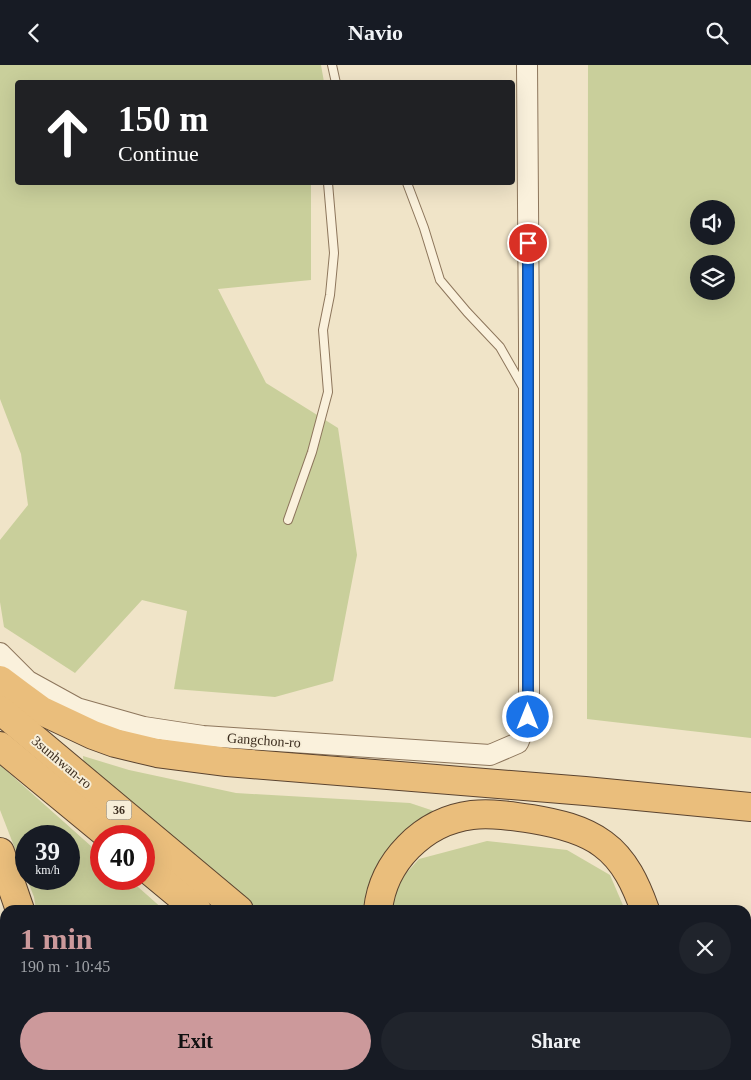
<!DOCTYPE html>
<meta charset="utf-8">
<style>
body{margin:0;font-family:Georgia,serif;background:#20242c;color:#f1f3f6;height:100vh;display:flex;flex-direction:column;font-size:19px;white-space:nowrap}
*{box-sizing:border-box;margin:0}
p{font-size:16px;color:#9ea1a6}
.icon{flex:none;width:28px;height:28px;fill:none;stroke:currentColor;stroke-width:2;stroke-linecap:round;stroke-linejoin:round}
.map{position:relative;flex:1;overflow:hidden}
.panel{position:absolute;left:0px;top:840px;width:751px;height:175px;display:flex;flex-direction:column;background:#171b24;border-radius:15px 15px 0 0;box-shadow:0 5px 20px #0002}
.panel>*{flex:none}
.top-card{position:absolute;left:15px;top:15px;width:500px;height:105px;border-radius:5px;box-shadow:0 5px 20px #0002;background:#202124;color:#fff;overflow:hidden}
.tools{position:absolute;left:690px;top:135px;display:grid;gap:10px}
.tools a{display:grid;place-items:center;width:45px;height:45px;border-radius:50%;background:#171b24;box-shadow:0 5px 20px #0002;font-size:25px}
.speed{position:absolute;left:15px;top:760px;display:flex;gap:10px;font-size:25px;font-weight:700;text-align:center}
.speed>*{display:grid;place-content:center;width:65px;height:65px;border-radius:50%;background:#171b24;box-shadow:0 5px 20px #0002;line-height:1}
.speed small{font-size:12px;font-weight:400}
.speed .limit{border:8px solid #d22;background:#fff;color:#111}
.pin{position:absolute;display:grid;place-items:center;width:42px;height:42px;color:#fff;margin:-21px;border:2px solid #fff;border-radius:50%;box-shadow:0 1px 5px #0007}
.me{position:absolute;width:55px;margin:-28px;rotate:0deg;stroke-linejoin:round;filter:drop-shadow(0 0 4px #0008)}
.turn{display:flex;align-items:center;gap:18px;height:105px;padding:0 20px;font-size:22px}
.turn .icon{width:65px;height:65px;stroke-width:2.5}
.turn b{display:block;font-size:35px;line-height:42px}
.round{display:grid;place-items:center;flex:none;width:52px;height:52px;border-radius:26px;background:#20242c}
.head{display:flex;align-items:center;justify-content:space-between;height:85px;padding:0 20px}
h1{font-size:30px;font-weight:600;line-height:38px;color:#cc999b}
.cta{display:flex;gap:10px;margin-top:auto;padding:10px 20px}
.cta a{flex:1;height:58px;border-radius:30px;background:#cc999b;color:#111;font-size:20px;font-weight:600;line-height:58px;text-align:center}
.cta a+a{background:#20242c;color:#f1f3f6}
header{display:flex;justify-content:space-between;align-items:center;height:65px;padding:0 20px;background:#171b24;font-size:22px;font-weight:600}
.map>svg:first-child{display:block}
</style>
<header><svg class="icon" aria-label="back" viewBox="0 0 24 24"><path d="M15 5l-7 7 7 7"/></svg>Navio<svg class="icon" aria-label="search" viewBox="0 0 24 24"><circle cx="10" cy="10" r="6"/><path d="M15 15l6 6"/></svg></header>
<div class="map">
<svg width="751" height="1015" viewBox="0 0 751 1015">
<rect width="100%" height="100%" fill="#f0e4c8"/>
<g fill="#c9cf9b" fill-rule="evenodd">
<polygon points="0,0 321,0 324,17 18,18 18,118 311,118 311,215 218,224 266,318 338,363 357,490 333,616 275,632 174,624 187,546 142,535 75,608 4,562 0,537 0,475 28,440 21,389 0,334"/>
<path d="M588,0H751V673L587,654ZM699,144H726V171H699ZM699,199H726V226H699Z"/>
<polygon points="83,691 129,705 236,728 410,738 437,747 380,800 364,845 257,845 163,765 84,704"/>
<polygon points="0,700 101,790 101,814 129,814 164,845 36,845 34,832 27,814 69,814 69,771 26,771 26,812 0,745"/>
<polygon points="487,776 567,785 610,810 625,845 391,845 392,824 419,794"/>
<polygon points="89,1010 353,1010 359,1015 88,1015"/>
</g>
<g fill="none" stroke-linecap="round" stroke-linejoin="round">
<defs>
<g id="service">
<polyline points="332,0 336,18"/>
<polyline points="407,118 424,163 440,215 467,247 500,282 524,324"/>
<polyline points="288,455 312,387 328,327 323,265 330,230 334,188 328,118"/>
</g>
<polyline id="tertiary" points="0,588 28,616 77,643 144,662 203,671 490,690 518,678 529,652 529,277 527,0"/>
<g id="secondary">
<polyline points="746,910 751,907"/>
<polyline points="746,943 751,941"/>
<polyline points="746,968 751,966"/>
<polyline points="746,996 751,994"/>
<polyline points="586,1015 597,1010"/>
<polyline points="644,1015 655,1010"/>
<polyline points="706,1015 717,1010"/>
</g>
<g id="trunk">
<polyline points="0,615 20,630 42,646 93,670 115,678 157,688 227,697 585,726 751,742"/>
<polyline points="0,645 239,845"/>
<polyline points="0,681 109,771"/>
<polyline points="0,787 20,845"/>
<polyline points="144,801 197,845"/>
<path d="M378,845C383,797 423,756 472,750C492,748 512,751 532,754C556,758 583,764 603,779C625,795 636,820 645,845"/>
<polyline points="381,1010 387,1015"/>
<polyline points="446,1010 453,1015"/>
<polyline points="36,1015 36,1010"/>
<polyline points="76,1015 76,1010"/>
<polyline points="513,1015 523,1010"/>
<polyline points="750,1015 751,1015"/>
</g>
</defs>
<use href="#service" stroke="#8d765c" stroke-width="10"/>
<use href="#tertiary" stroke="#8d765c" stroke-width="22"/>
<use href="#secondary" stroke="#6f573f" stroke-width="25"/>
<use href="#trunk" stroke="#5b4430" stroke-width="30"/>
<use href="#service" stroke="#faf1dc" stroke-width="8"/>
<use href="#tertiary" stroke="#faf1dc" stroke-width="20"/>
<use href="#secondary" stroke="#faf1dc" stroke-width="22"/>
<use href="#trunk" stroke="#eabe7c" stroke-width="28"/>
</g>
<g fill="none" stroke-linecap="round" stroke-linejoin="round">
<defs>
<polyline id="route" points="528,178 528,652"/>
</defs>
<use href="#route" stroke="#114b97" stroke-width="12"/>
<use href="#route" stroke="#1a73e8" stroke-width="9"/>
</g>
<g text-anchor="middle" stroke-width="4" stroke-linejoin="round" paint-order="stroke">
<rect fill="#f7eed8" stroke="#756857" stroke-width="1" x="106.5" y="735.5" width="25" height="19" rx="4"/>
<g font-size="12" font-weight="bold" fill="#3d2e20">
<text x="119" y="749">36</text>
</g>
<g font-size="14" fill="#3d2e20" stroke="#f7eed8">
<text transform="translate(264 675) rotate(4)" y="5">Gangchon-ro</text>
<text transform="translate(62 697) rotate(40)" y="5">3sunhwan-ro</text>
</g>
</g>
</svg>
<div class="tools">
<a><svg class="icon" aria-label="sound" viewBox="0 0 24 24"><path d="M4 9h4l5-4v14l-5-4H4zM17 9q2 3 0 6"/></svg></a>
<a><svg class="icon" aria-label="layers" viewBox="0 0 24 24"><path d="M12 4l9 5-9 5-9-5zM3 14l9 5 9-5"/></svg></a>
</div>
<div class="speed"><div>39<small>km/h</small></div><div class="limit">40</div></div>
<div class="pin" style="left:528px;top:178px;background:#d93025"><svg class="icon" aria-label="arrive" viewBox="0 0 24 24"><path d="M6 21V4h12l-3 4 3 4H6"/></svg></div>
<svg class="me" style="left:528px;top:652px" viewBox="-20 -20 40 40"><circle r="17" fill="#1a73e8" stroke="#fff" stroke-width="3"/><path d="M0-11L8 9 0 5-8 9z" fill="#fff"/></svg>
<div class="top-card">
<div class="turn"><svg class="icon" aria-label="ahead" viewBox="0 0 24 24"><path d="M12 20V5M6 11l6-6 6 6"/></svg><div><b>150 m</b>Continue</div></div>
</div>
<section class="panel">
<div class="head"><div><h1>1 min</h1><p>190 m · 10:45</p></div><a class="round"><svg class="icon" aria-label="close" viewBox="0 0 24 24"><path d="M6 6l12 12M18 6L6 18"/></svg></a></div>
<div class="cta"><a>Exit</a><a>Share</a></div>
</section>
</div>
